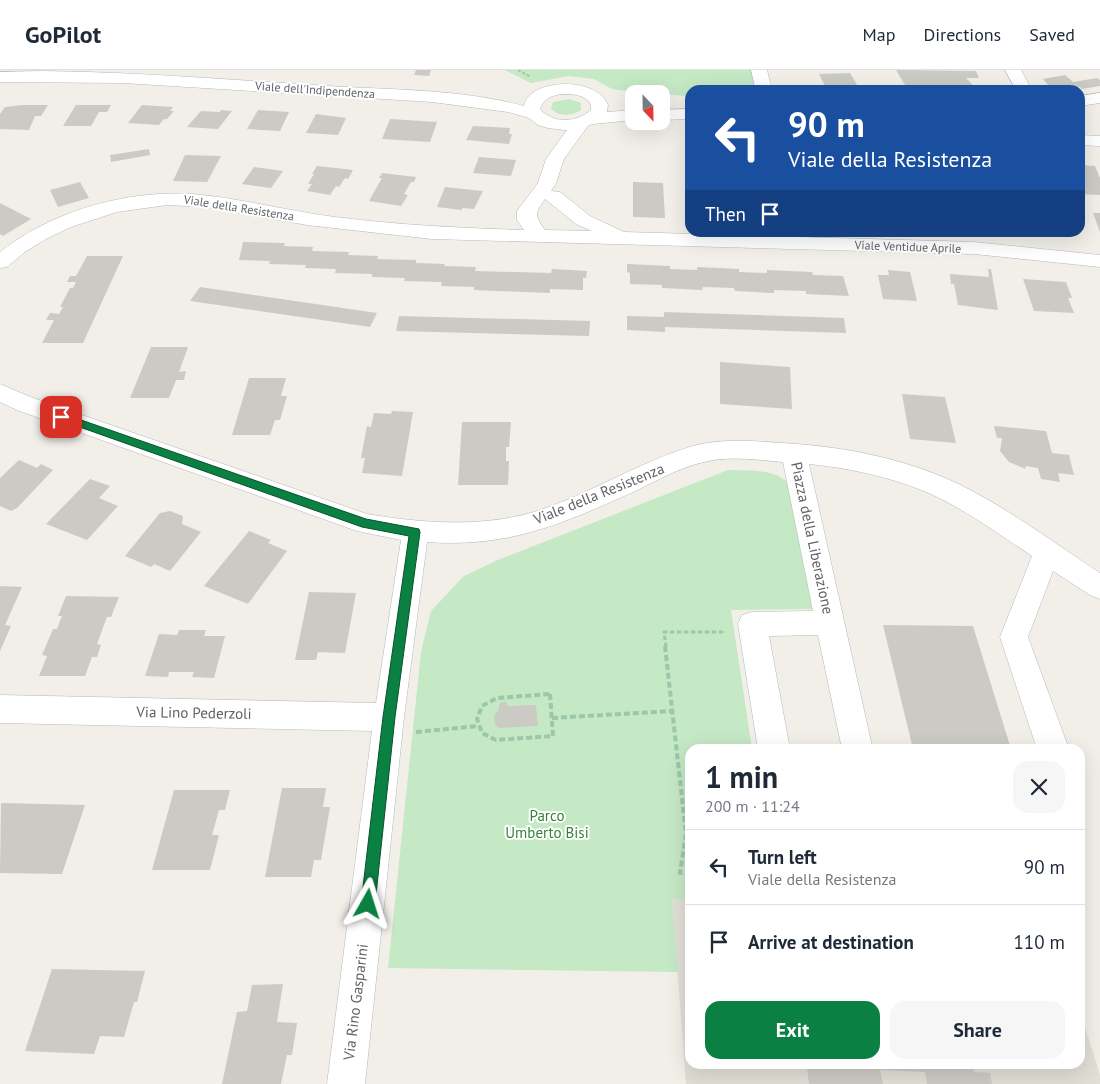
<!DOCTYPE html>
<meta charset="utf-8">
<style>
body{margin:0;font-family:"PT Sans",sans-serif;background:#f6f6f7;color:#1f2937;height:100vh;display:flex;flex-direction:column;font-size:19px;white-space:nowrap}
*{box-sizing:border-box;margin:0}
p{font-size:16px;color:#747a83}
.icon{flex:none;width:28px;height:28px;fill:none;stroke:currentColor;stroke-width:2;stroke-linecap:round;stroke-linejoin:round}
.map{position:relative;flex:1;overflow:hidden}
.panel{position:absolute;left:685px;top:674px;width:400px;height:325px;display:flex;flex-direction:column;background:#fff;border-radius:15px;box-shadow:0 5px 20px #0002}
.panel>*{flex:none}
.hud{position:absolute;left:685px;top:15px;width:400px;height:152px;border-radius:15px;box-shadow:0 5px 20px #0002;background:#1a4fa0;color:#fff;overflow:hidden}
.needle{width:32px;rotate:158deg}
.fabs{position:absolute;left:625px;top:15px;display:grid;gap:10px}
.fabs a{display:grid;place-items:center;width:45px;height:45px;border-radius:10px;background:#fff;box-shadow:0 5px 20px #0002;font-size:25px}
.pin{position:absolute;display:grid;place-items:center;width:42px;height:42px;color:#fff;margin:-21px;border-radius:10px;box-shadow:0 2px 8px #0006}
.me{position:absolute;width:55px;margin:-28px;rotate:6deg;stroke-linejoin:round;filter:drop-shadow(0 0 4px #0008)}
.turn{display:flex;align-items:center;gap:18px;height:105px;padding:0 20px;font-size:22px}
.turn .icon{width:65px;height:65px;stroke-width:2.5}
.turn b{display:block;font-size:35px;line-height:42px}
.then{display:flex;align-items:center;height:48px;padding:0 20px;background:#0003;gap:10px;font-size:19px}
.round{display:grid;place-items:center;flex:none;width:52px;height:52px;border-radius:15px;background:#f6f6f7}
.head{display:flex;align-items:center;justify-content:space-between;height:85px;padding:0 20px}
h1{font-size:30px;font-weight:700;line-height:38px}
.action{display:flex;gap:10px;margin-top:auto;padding:10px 20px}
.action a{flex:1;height:58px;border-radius:15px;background:#0b8043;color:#fff;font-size:20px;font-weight:700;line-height:58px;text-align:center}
.action a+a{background:#f6f6f7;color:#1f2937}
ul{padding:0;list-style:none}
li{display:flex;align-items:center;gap:15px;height:75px;padding:0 20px;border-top:1px solid #e0e1e3}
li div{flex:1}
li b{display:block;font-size:19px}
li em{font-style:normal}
header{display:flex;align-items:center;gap:30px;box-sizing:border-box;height:70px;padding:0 25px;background:#fff;border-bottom:1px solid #e0e1e3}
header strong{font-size:24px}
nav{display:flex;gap:28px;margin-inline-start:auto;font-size:18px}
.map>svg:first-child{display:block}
</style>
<header>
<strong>GoPilot</strong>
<nav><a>Map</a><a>Directions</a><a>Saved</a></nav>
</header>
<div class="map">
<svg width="1100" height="1014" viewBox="0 0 1100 1014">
<rect width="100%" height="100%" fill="#f1efe8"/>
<polygon fill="#e1ded6" points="672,829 690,829 690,994 1080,994 1080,941 1100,1005 1100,1014 686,1014"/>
<g fill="#c5e8c5">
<polygon points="505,0 751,0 754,20 690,20 690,26 641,23 612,19 594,9 569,6 531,13"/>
<path d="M570,29L581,33V40C571,46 560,47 551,39L553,32Z"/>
<path d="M728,400C757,401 787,397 797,429L812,539L731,540L752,679H690V829H672L678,902L388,898L421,582L431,541L464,506L498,490Z"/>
</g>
<g fill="#cccac5">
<polygon points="416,0 431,0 429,6 414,5"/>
<polygon points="896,0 976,1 979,8 966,8 978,20 908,20"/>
<polygon points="850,3 860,20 827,20 819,4"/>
<polygon points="1065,5 1073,12 1097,8 1100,10 1100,16 1082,19 1080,17 1051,20 1046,15 1048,15 1043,9"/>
<polygon points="23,35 48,35 41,46 35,46 29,60 0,59 0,44 5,37"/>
<polygon points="76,35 111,35 107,42 99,42 91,56 63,56"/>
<polygon points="142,35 173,37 170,41 174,41 167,49 164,49 159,55 128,53"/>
<polygon points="221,40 232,41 218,59 187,57 201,41 220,42"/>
<polygon points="258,40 289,42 280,61 247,59"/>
<polygon points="316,44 346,48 338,65 306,63"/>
<polygon points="390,49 437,52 430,72 382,69"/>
<polygon points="473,56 510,58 509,64 512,64 509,74 466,70"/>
<polygon points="149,79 150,85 111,92 110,85"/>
<polygon points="185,85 221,86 207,112 173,111"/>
<polygon points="479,87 516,90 511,106 473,103"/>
<polygon points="1080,95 1095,96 1100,108 1100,125 1080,124"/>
<polygon points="317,96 336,98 353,100 348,109 345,108 339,117 336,116 330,125 307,121 312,114 308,114 314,104 312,104"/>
<polygon points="254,97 283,101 271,118 242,114"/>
<polygon points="382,103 416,107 414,112 411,112 404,124 408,125 401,136 369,131 382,108 379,108"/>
<polygon points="80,112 89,128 58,137 50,120"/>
<polygon points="633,112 663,113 665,148 633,147"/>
<polygon points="445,117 483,121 474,139 462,138 462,140 437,137"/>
<polygon points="0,133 31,149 3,166 0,164"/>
<polygon points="1093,143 1100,143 1100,162"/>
<polygon points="243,172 285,173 284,176 313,177 312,181 349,182 348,185 378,186 377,189 416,190 416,193 445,194 444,196 476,197 475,201 551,203 552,199 587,201 586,208 583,208 583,220 550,219 550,223 474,220 474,217 441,216 442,212 404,211 405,208 372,207 372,204 335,203 336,199 305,198 306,195 269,194 270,191 239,190"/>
<polygon points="87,186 123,186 83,273 42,273 54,250 46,250 50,243 59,244 63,237 60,237 70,218 73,218 76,212 67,212 70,206 76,206"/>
<polygon points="627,194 670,196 670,199 697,200 697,197 739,199 739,202 767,203 767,200 812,202 813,205 843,206 849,226 806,224 806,221 774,220 774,223 735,221 734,218 703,217 702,220 662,218 662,215 630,214 630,203 627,202"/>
<polygon points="988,199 991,199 998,240 958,235 954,214 951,214 950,204 989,207"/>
<polygon points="888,200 910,202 917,231 883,229 878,205 889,205"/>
<polygon points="1023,209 1066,212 1072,228 1068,228 1074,243 1034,241"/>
<polygon points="200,217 377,243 370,257 190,231"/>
<polygon points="664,242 844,248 846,263 665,257 665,262 627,260 627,246 664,247"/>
<polygon points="399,246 590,251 589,266 396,261"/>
<polygon points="151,277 188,277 179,302 186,301 184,310 176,310 169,328 130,328"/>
<polygon points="720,292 790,297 792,339 720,334"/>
<polygon points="249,308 286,308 281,326 287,326 280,350 275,350 270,365 232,365"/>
<polygon points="902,324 945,327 956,373 910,369"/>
<polygon points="392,341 413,342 402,406 362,403 365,388 361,388 367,356 371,357 374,343 391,344"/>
<polygon points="462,352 511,352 509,377 506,377 506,391 509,391 508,415 458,415"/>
<polygon points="994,356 1046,361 1052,383 1069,385 1074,405 1058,403 1060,412 1041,409 1038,398 1025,396 1026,399 1009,392 1000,381 1002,368 997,368"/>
<polygon points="19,390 37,398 41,394 53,400 17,438 11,441 0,436 0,408"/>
<polygon points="90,409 110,416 99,428 118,436 87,470 46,454"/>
<polygon points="170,441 183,446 182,454 201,462 170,501 154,494 151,497 125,486 160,443"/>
<polygon points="249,461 271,470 268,473 287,481 248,534 204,516"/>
<polygon points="0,516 22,517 5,555 11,556 0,581"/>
<polygon points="309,522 356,523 345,583 318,582 316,590 295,590"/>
<polygon points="66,526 119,527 111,547 107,547 97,574 101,575 97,587 92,587 85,606 39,606 47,586 42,585 53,559 57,559 62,546 58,546"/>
<polygon points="883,555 973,556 1011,679 913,679"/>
<polygon points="179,560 206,560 204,566 225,566 214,608 192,607 194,602 169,602 168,607 145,606 159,564 177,565"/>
<polygon points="501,632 506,632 508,636 536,635 538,656 499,658 495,655 494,648 495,644 499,640 499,636"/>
<polygon points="282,718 326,718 323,737 330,737 321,790 314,790 311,807 265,807"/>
<polygon points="174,720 230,720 225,740 219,740 212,765 219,765 210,800 152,800"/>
<polygon points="1,733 85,735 62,804 0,803"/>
<polygon points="52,899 145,901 137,932 134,932 124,967 100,966 94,984 25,981"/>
<polygon points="283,914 277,952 297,953 292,985 287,985 281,1014 222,1014 237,942 247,941 252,915"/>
<polygon points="852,994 973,994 974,1002 990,1003 992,1014 927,1014 925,1002 880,1000 883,1014 809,1014 807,997 853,999"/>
</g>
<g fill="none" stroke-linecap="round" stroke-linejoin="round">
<defs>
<g id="minor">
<polygon points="751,0 767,0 772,20 756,20"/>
<polygon points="1005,0 1021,0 1032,20 1016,20"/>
<polygon points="1100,23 1100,33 1080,36 1080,26"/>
<path d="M581,48L587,49L590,53L564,89L556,113L551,121L560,122L590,146L624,162L974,172L1100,185V197L974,184L432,169L307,155L206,137L167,135L117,142L71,157L48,168L26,181L7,197L0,198V182C52,141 126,120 192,124C240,128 287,141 335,147C398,155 460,158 524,160L517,150V141L538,113L546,89L575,49ZM545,129L576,154L592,161L545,160C534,145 535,143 545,129Z"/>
<path d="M0,314L33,328L367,444C422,453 479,458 534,442C589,425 638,392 693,376C723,368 752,371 782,373C837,376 892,386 943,407C999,431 1049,470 1100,503V529L1090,525L1053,501L1028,567L1069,679H1037L1000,567L1032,486C997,463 962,437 924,421C887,406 848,398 809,394L872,676L870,679H842L818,565L769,566L790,679H758L738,554L742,545L752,542L813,541L783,392C758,390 733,386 708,391C680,397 656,411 631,423C560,455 506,478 427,472L404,647L365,1014H327L372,661L0,653V625L376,633L401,470L357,461L17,340L0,332Z"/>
</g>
<g id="tertiary">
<path d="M41,1C137,2 233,10 328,16C394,20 460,19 524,36C525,33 526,28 529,26C547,8 598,10 608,35L607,42L634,40V50L593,54L574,60H564L548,58L538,55L529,48L508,42L432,32L123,13L0,12V2ZM561,24C572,24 586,24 591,35V40C576,53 553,54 540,39C544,28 551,26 561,24Z"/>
<polygon points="690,39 690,49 661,50 661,40"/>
<polygon points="1080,65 1100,66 1100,76 1080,75"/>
</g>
</defs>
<use href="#minor" stroke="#b5b8bc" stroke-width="1"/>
<use href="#tertiary" stroke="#b5b8bc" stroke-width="1"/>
<polyline stroke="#9cc7a9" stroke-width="2" stroke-dasharray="3 2" stroke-linecap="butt" points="518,0 531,7"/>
<polyline stroke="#9cc7a9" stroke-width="3" stroke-dasharray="4.5 2.5" stroke-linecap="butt" points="666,577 664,562 725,562"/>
<g stroke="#9cc7a9" stroke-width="4" stroke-dasharray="6 3" stroke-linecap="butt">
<polyline points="665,576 686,764 680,803 690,803"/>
<polygon points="550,624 553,666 496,670 482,663 477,649 482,636 497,628"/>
<polyline points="552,648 672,641"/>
<polyline points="416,662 478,656"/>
</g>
<use href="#minor" fill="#fff" fill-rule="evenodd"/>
<use href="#tertiary" fill="#fff" fill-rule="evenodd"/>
</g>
<polygon fill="#0b8043" stroke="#07532c" points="61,343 366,449 419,459 420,462 395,647 375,834 373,839 368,841 363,839 361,834 383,647 409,466 362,457 57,349 57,344"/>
<g text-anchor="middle" stroke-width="4" stroke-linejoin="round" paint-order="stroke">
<g font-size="12" fill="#5f6368" stroke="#fff">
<text transform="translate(315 20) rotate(4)" y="4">Viale dell'Indipendenza</text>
<text transform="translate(239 138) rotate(9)" y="4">Viale della Resistenza</text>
<text transform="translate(908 177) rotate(2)" y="4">Viale Ventidue Aprile</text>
</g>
<g font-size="15" fill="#5f6368" stroke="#fff">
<text transform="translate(599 424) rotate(-22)" y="5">Viale della Resistenza</text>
<text transform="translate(812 468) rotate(78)" y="5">Piazza della Liberazione</text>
<text transform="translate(194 643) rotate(1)" y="5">Via Lino Pederzoli</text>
<text transform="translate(356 932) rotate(-83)" y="5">Via Rino Gasparini</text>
</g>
<g font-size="15" fill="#348238" stroke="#fff">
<text x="547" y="751">Parco<tspan x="547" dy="17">Umberto Bisi</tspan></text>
</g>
</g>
</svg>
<div class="fabs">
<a><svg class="needle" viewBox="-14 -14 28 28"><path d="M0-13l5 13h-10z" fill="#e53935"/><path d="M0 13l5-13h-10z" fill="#747a83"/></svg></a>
</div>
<div class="pin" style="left:61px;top:347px;background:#d93025"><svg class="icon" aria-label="arrive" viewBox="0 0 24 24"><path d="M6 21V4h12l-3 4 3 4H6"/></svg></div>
<svg class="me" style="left:368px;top:834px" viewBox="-20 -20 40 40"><path d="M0-17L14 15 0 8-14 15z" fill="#0b8043" stroke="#fff" stroke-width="4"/></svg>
<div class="hud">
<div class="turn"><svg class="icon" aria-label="left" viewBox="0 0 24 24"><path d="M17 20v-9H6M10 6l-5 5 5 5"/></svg><div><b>90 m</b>Viale della Resistenza</div></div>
<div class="then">Then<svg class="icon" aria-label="arrive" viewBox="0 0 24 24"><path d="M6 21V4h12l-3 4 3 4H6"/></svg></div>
</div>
<section class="panel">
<div class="head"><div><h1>1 min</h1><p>200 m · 11:24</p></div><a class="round"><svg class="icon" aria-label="close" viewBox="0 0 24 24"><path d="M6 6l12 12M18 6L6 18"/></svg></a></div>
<ul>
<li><svg class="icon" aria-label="left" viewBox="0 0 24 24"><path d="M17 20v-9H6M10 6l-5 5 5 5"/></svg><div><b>Turn left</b><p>Viale della Resistenza</p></div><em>90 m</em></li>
<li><svg class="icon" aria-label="arrive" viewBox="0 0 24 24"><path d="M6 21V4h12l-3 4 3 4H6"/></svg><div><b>Arrive at destination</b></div><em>110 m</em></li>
</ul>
<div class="action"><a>Exit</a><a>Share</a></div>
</section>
</div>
